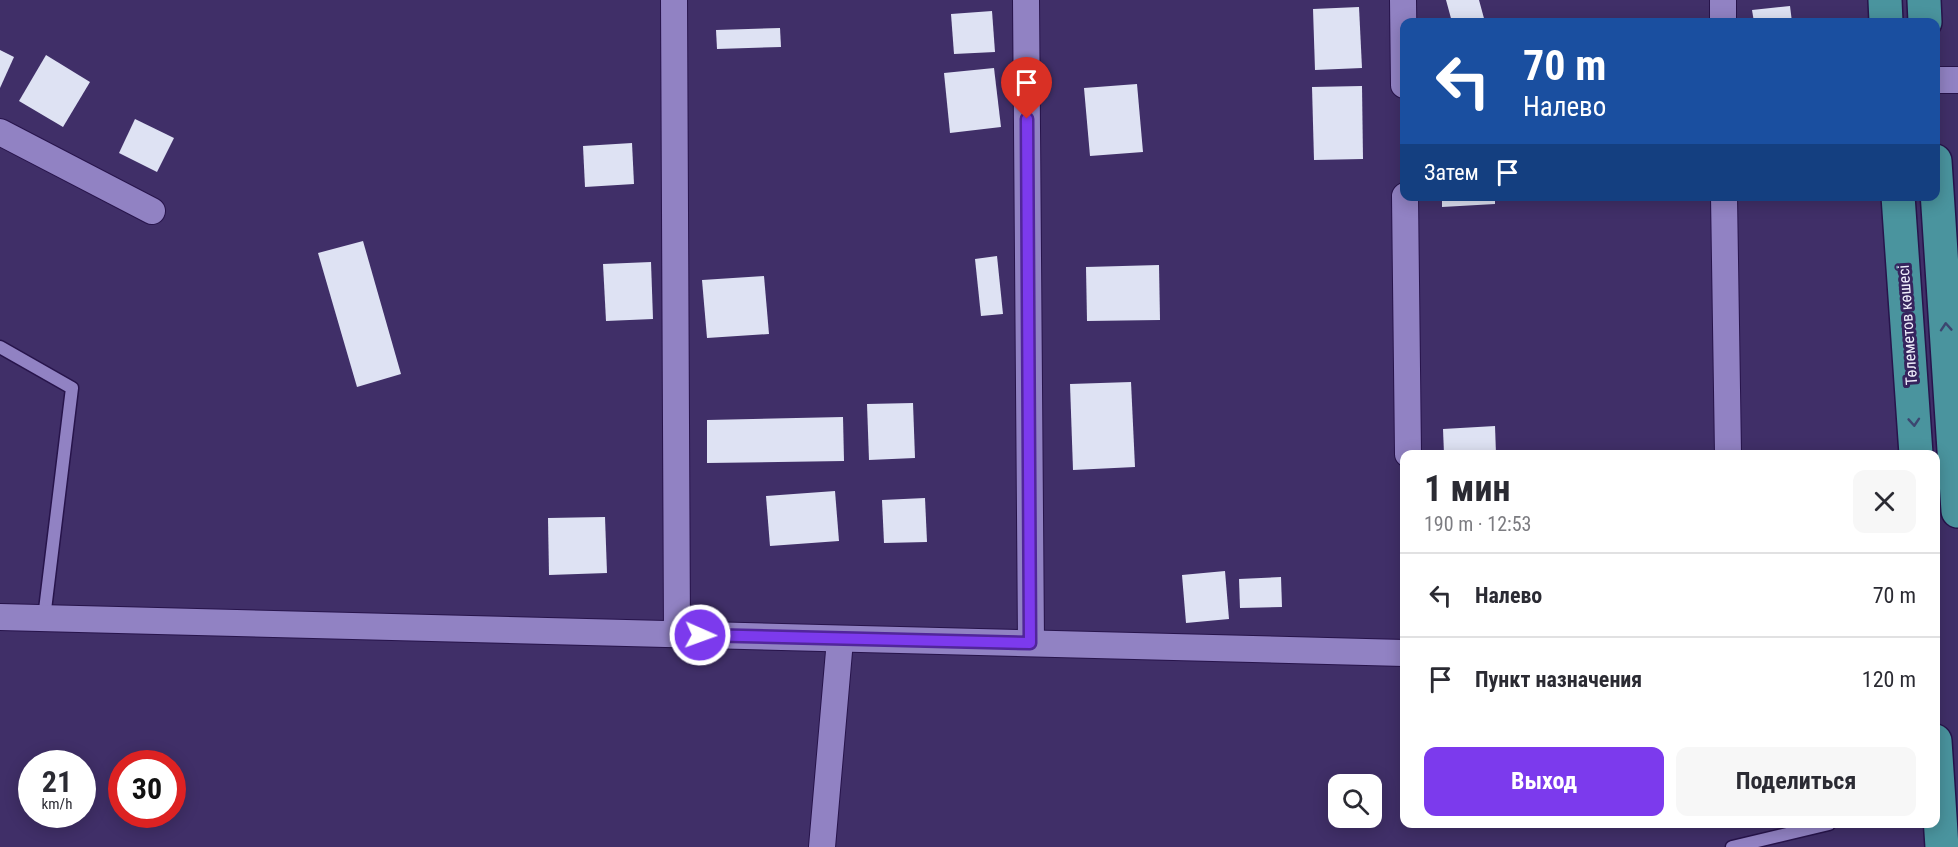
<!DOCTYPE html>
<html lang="ru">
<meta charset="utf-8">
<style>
body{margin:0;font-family:"Roboto Condensed",sans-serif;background:#f7f7f7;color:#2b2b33;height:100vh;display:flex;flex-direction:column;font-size:22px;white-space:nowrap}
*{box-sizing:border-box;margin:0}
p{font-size:20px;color:#7c7c81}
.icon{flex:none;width:33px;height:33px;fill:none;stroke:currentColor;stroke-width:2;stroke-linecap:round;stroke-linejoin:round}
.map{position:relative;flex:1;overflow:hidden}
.drawer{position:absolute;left:1400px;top:450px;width:540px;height:378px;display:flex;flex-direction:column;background:#fff;border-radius:12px;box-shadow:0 3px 15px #0003}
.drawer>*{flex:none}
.guide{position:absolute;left:1400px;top:18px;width:540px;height:183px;border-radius:12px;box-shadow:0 3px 15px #0003;background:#1a4fa0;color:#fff;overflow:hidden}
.fabs{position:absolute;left:1328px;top:774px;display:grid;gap:12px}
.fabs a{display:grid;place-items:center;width:54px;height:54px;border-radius:12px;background:#fff;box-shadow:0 3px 15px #0003;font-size:30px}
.speed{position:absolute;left:18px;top:750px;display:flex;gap:12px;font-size:30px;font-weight:700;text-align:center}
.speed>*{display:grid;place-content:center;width:78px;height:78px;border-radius:50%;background:#fff;box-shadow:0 3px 15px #0003;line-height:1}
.speed small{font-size:15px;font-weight:400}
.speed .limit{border:9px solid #d22;background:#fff;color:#111}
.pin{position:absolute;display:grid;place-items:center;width:51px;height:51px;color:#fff;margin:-62px -26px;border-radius:50% 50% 50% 0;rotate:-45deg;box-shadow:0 0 6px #0007}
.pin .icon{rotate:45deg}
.me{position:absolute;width:66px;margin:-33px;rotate:92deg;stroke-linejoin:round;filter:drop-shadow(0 0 4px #0008)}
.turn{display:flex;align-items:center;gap:21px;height:126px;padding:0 24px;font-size:27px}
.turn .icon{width:78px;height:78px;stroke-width:2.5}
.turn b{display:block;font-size:42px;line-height:51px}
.then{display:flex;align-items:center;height:57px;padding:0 24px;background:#0003;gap:12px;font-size:22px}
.round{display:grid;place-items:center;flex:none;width:63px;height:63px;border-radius:12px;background:#f7f7f7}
.head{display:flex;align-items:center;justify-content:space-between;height:102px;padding:0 24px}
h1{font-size:36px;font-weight:700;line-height:45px}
.cta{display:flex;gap:12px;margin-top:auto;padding:12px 24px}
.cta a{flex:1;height:69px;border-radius:12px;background:#7c3aed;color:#fff;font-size:24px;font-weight:700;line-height:69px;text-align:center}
.cta a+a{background:#f7f7f7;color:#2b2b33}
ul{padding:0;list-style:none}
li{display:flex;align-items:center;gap:18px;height:84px;padding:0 24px;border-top:2px solid #e1e1e2}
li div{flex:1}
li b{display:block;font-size:22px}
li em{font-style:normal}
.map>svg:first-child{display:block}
</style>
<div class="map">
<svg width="1958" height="847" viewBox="0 0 1958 847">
<rect width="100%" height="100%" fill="#402f68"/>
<g fill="#dee2f3">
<polygon points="1446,0 1479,0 1485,22 1452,22"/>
<polygon points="1790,6 1792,22 1754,22 1752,10"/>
<polygon points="1359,7 1362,68 1315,70 1313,9"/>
<polygon points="992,11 995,52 954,54 951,14"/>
<polygon points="780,28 781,47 717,49 716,30"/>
<polygon points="0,50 14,57 0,88"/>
<polygon points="46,55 90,82 63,127 19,101"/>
<polygon points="994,68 1001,127 950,133 944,73"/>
<polygon points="1137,84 1143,152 1090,156 1084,88"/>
<polygon points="1362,86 1363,159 1314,160 1312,87"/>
<polygon points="135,119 174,138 157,172 119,153"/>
<polygon points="632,143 634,184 585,187 583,146"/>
<polygon points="1442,196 1495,196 1495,204 1442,207"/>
<polygon points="363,241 401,374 357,387 318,253"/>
<polygon points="997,256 1003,314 981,316 975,259"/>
<polygon points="651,262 653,319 606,321 603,264"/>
<polygon points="1159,265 1160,320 1087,321 1086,267"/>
<polygon points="764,276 769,334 707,338 702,280"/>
<polygon points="1131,382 1135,467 1073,470 1070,384"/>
<polygon points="913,403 915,458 869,460 867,404"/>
<polygon points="843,417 844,461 707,463 707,420"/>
<polygon points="1495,426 1496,454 1444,454 1443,429"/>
<polygon points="835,491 839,541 770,546 766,496"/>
<polygon points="925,498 927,542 884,543 882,500"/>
<polygon points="605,517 607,573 549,575 548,518"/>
<polygon points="1225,571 1229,619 1186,623 1182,575"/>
<polygon points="1281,577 1282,607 1240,608 1239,579"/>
</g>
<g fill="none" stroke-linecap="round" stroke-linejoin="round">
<defs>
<g id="service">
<polyline points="0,347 72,388 44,618"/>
<polyline points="1732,847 1829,824"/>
</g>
<g id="minor">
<polyline points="674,0 677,634"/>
<polyline points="1026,0 1031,643"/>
<polyline points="1403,0 1404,85"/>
<polyline points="1723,0 1723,22"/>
<polyline points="1935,80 1958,80"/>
<polyline points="0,132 152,211"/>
<polyline points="1405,196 1408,454"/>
<polyline points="1724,196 1728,454"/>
<polyline points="0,617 1404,653"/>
<polyline points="822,847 840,640"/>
</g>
<g id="primary">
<polyline points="1885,0 1886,22"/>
<polyline points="1924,0 1925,22"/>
<polyline points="1935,161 1958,511"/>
<polyline points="1898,196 1916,454"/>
<polyline points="1935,741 1942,847"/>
</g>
</defs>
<use href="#service" stroke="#27144b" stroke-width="15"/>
<use href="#minor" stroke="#27144b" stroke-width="28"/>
<use href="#primary" stroke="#27144b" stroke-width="36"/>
<use href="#service" stroke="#9182c3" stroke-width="12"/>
<use href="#minor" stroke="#9182c3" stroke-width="26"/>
<use href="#primary" stroke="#4a949e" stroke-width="33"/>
</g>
<defs><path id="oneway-chevron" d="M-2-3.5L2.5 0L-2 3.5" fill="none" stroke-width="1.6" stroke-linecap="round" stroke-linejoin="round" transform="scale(1.5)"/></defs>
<g stroke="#3c4670">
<use href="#oneway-chevron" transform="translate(1946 327) rotate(-94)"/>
<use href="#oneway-chevron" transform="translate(1914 422) rotate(86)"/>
</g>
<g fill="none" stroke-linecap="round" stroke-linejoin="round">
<defs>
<polyline id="route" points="700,635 1030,643 1027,119"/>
</defs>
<use href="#route" stroke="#51269a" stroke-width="15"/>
<use href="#route" stroke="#7c3aed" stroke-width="10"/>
</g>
<g text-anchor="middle" stroke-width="6" stroke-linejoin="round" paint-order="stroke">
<g font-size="16" fill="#f0eefc" stroke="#36245d">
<text transform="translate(1907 325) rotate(-94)" y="6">Төлеметов көшесі</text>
</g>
</g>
</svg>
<div class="fabs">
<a><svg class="icon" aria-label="search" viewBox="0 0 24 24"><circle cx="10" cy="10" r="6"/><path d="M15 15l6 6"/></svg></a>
</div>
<div class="speed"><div>21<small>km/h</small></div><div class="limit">30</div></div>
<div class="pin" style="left:1027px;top:119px;background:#d93025"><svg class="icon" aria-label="arrive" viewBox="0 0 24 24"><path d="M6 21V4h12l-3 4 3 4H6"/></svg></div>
<svg class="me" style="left:700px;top:635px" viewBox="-20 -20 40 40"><circle r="17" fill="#7c3aed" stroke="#fff" stroke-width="3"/><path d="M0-11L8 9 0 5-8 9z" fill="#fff"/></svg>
<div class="guide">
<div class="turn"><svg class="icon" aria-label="left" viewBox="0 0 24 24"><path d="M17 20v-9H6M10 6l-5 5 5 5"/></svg><div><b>70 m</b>Налево</div></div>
<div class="then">Затем<svg class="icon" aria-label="arrive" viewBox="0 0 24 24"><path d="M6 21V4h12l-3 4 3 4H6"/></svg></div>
</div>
<section class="drawer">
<div class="head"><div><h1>1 мин</h1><p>190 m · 12:53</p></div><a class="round"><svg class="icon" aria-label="close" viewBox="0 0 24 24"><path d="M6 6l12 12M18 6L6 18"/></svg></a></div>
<ul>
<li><svg class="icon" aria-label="left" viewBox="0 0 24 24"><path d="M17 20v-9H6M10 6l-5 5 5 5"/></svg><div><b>Налево</b></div><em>70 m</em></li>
<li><svg class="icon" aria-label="arrive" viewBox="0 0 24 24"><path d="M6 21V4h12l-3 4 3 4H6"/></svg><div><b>Пункт назначения</b></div><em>120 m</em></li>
</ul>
<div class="cta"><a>Выход</a><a>Поделиться</a></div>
</section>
</div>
